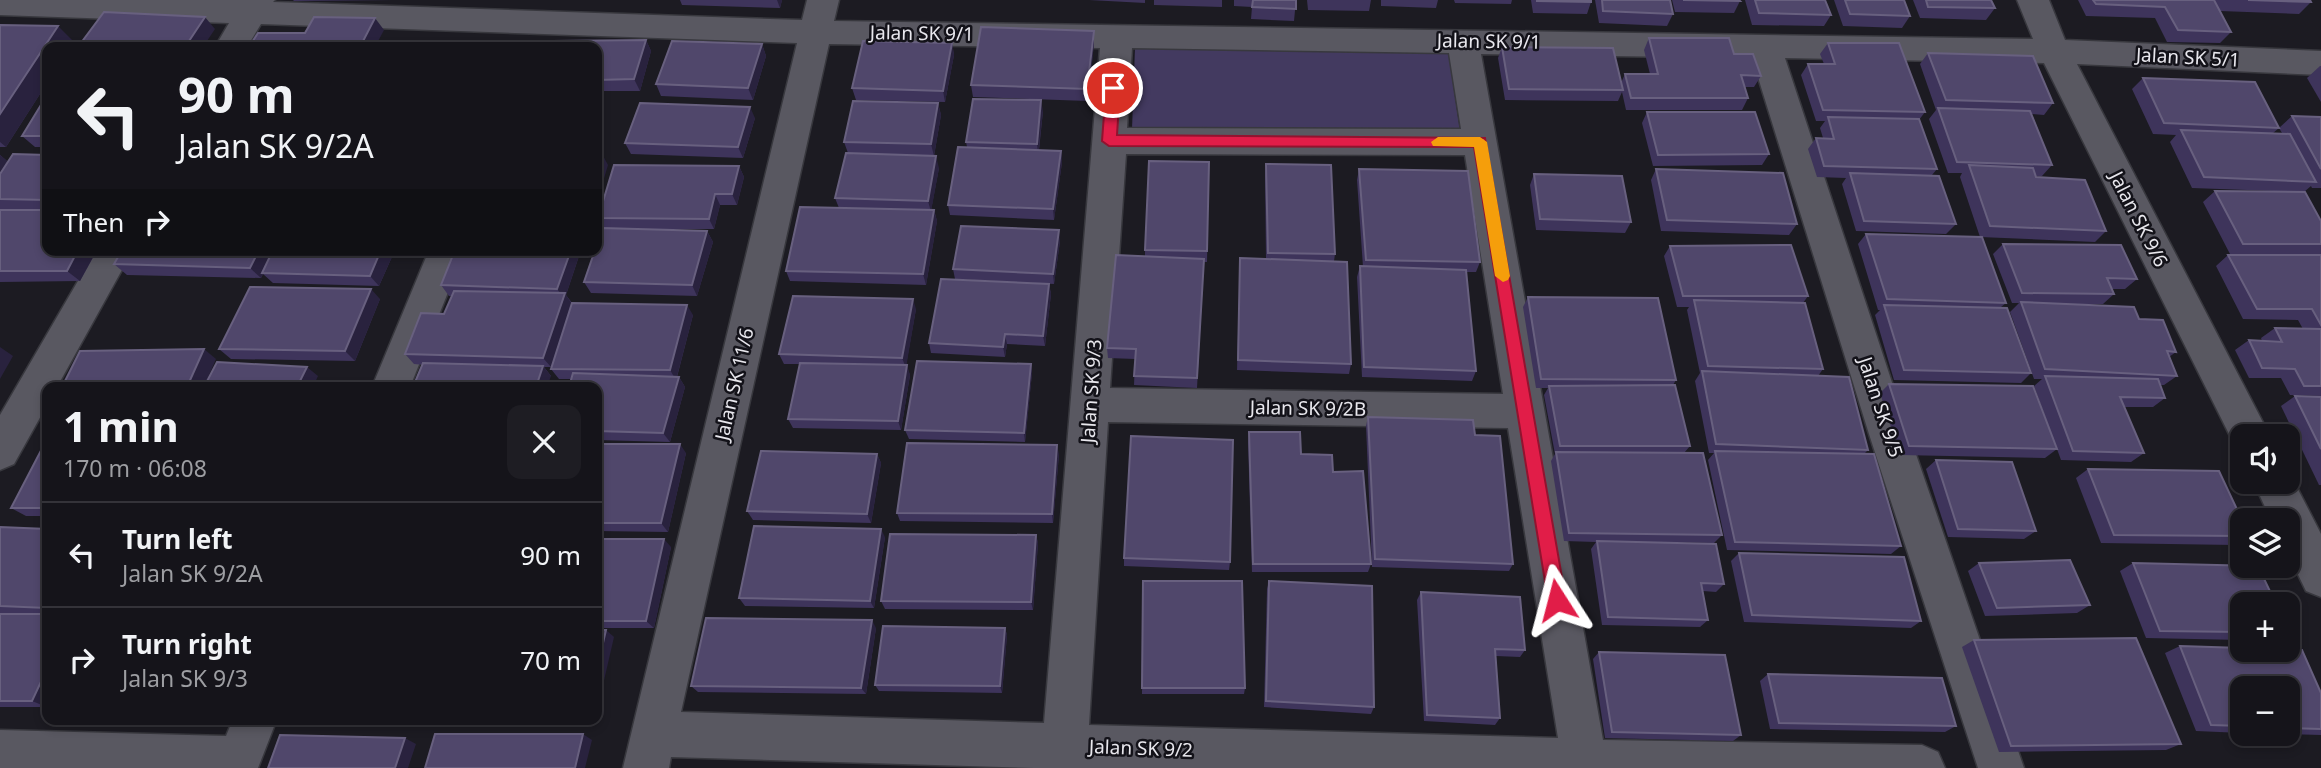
<!DOCTYPE html>
<meta charset="utf-8">
<style>
body{margin:0;font-family:"Noto Sans",sans-serif;background:#1e1d23;color:#f1f3f6;height:100vh;display:flex;flex-direction:column;font-size:26px;white-space:nowrap}
*{box-sizing:border-box;margin:0}
p{font-size:23px;color:#9d9ea2}
.icon{flex:none;width:38px;height:38px;fill:none;stroke:currentColor;stroke-width:2;stroke-linecap:round;stroke-linejoin:round}
.map{position:relative;flex:1;overflow:hidden}
.sheet{position:absolute;left:42px;top:382px;width:560px;height:343px;display:flex;flex-direction:column;background:#15141a;border-radius:14px;box-shadow:0 4px 10px #0003,0 0 0 2px #343339}
.sheet>*{flex:none}
.hud{position:absolute;left:42px;top:42px;width:560px;height:214px;border-radius:14px;box-shadow:0 4px 10px #0003,0 0 0 2px #343339;background:#15141a;color:#f1f3f6;overflow:hidden}
.buttons{position:absolute;left:2230px;top:424px;display:grid;gap:14px}
.buttons a{display:grid;place-items:center;width:70px;height:70px;border-radius:14px;background:#15141a;box-shadow:0 4px 10px #0003,0 0 0 2px #343339;font-size:35px}
.pin{position:absolute;display:grid;place-items:center;width:60px;height:60px;color:#fff;margin:-30px;border:4px solid #fff;border-radius:50%;box-shadow:0 2px 7px #0007}
.me{position:absolute;width:77px;margin:-38px;rotate:351deg;stroke-linejoin:round;filter:drop-shadow(0 0 5px #0008)}
.turn{display:flex;align-items:center;gap:24px;height:147px;padding:0 21px;font-size:32px}
.turn .icon{width:91px;height:91px;stroke-width:2.5}
.turn b{display:block;font-size:49px;line-height:60px}
.then{display:flex;align-items:center;height:66px;padding:0 21px;background:#0003;gap:14px;font-size:26px}
.round{display:grid;place-items:center;flex:none;width:74px;height:74px;border-radius:14px;background:#1e1d23}
.head{display:flex;align-items:center;justify-content:space-between;height:119px;padding:0 21px}
h1{font-size:42px;font-weight:700;line-height:52px}
ul{padding:0;list-style:none}
li{display:flex;align-items:center;gap:21px;height:105px;padding:0 21px;border-top:2px solid #343339}
li div{flex:1}
li b{display:block;font-size:26px}
li em{font-style:normal}
.map>svg:first-child{display:block}
</style>
<div class="map">
<svg width="2321" height="768" viewBox="0 0 2321 768">
<rect width="100%" height="100%" fill="#1c1b22"/>
<polygon fill="#433a60" points="1135,48 1448,50 1460,131 1132,129"/>
<g fill="none" stroke-linecap="round" stroke-linejoin="round">
<defs>
<g id="minor">
<path d="M0,0H275L273,2L802,20L807,0H839L834,21L2033,39L2017,0H2049L2065,40L2321,51V75L2077,64L2270,436H2242V450L2236,448L2044,63L1785,58L1909,434L2024,768H1978L1869,434L1752,58L1481,54L1603,740L1922,745L1938,752L1945,768H1034L671,757L669,768H623L797,43L261,24L247,47H215L229,23L0,15ZM829,44L1100,48L1044,723L681,712ZM1132,48L1449,53L1461,129L1127,128ZM1126,154L1465,155L1503,394L1110,388ZM1108,422L1508,428L1558,738L1089,725Z"/>
<polygon points="96,250 133,250 57,387 47,387 47,405 14,464 0,470 0,415"/>
<polygon points="429,250 465,250 410,387 372,387"/>
<polygon points="2287,468 2321,534 2321,597 2306,591 2287,552 2287,520 2271,520 2253,481 2287,481"/>
<polygon points="233,719 277,719 258,768 0,768 0,730 226,736"/>
</g>
</defs>
<use href="#minor" stroke="#38383e" stroke-width="3"/>
<use href="#minor" fill="#595861" fill-rule="evenodd"/>
</g>
<g fill="#3e345b">
<polygon points="293,0 393,0 294,1"/>
<polygon points="680,0 782,0 780,8 682,5"/>
<polygon points="1089,0 1145,0 1145,3"/>
<polygon points="1154,0 1222,0 1222,7 1154,5"/>
<polygon points="1234,0 1296,0 1294,21 1251,19 1252,7 1234,6"/>
<polygon points="1307,0 1371,0 1369,11 1308,10"/>
<polygon points="1381,0 1438,0 1436,8 1381,6"/>
<polygon points="1454,0 1512,0 1511,4 1455,3"/>
<polygon points="1531,0 1591,0 1591,2 1587,14 1533,13"/>
<polygon points="1595,0 1670,0 1673,14 1667,26 1599,23"/>
<polygon points="1672,0 1739,0 1740,1 1734,13 1675,12"/>
<polygon points="1745,0 1825,0 1831,15 1824,26 1752,25"/>
<polygon points="1834,0 1904,0 1910,16 1902,28 1843,26"/>
<polygon points="1913,0 1991,0 1995,8 1986,20 1920,18"/>
<polygon points="2078,0 2310,0 2311,2 2299,14 2220,11 2231,32 2220,43 2167,42 2155,18 2086,16"/>
<polygon points="0,25 74,42 47,47 47,83 6,147 0,147"/>
<polygon points="1094,31 1094,43 1088,101 973,97 971,85"/>
<polygon points="1649,38 1734,54 1761,76 1754,87 1745,87 1748,98 1742,110 1626,110 1622,92 1618,101 1505,100 1498,58 1502,47 1621,83 1625,74 1650,74 1644,50"/>
<polygon points="646,40 651,51 640,91 597,91 597,47"/>
<polygon points="952,43 954,55 945,102 856,100 852,88"/>
<polygon points="1828,43 1925,112 1919,120 1937,169 1932,175 1956,224 1946,234 1856,231 1842,184 1846,178 1817,177 1808,149 1816,138 1823,138 1820,128 1825,121 1816,121 1801,75 1808,64 1824,64 1820,54"/>
<polygon points="762,44 766,56 753,100 661,96 656,84"/>
<polygon points="1928,53 2053,103 2044,115 2032,114 2052,165 2042,176 2035,176 2106,231 2095,242 1980,237 1960,177 1962,173 1948,173 1929,119 1936,110 1920,64"/>
<polygon points="2320,66 2321,66 2321,102 2307,78"/>
<polygon points="2143,78 2279,128 2273,133 2282,133 2279,128 2292,116 2321,117 2321,188 2312,188 2311,186 2304,192 2321,221 2321,254 2230,254 2203,202 2215,191 2274,191 2192,188 2170,142 2176,135 2153,134 2132,89"/>
<polygon points="47,95 47,147 35,147 22,136"/>
<polygon points="938,103 941,115 934,156 857,154 939,168 931,210 934,210 937,221 926,285 790,281 786,271 839,208 835,198 848,153 844,142"/>
<polygon points="1043,111 1039,150 1061,151 1062,162 1054,220 950,215 948,205 967,147 966,142"/>
<polygon points="1647,112 1769,154 1762,165 1653,166 1642,123"/>
<polygon points="755,118 743,158 631,154 625,143"/>
<polygon points="0,155 8,162 47,155 47,250 97,250 80,281 0,282 0,210 24,210 0,209"/>
<polygon points="1209,162 1207,262 1204,262 1197,388 1134,385 1135,359 1108,358 1107,348 1145,256 1145,250"/>
<polygon points="1266,164 1335,254 1334,261 1351,364 1349,374 1237,370 1240,258 1266,259 1265,175"/>
<polygon points="739,166 744,177 737,205 720,205 714,229 627,229 707,231 713,242 697,296 591,293 584,282 604,228 598,218"/>
<polygon points="1359,169 1480,262 1476,272 1466,272 1476,371 1472,381 1362,377 1357,277 1360,266 1363,267 1357,180"/>
<polygon points="1656,169 1797,224 1789,235 1661,231 1651,180"/>
<polygon points="1534,174 1631,222 1625,233 1536,230 1530,185"/>
<polygon points="1866,234 2006,303 2001,307 2031,373 2021,383 1894,380 1875,315 1880,310 1878,310 1858,244"/>
<polygon points="1060,241 1054,284 955,279 953,269"/>
<polygon points="2003,244 2137,279 2125,289 2112,289 2114,294 2103,304 2068,304 2139,319 2176,352 2169,357 2177,376 2164,385 2160,385 2165,398 2153,407 2124,407 2144,453 2131,462 2061,460 2034,386 2042,379 2034,379 2010,312 2019,303 2012,303 1993,254"/>
<polygon points="1670,246 1808,296 1803,303 1823,369 1818,376 1868,450 1864,454 1901,546 1891,554 1727,550 1708,460 1714,453 1709,453 1695,381 1700,373 1687,310 1689,307 1677,307 1664,256"/>
<polygon points="122,250 395,250 379,286 273,283 263,274 261,278 127,275 114,264"/>
<polygon points="581,250 566,295 572,303 693,315 677,377 679,377 685,387 670,442 597,440 597,387 571,379 559,379 551,369 558,345 551,367 544,367 551,376 414,364 405,354 444,314 452,296 449,296 441,285"/>
<polygon points="2228,255 2321,255 2321,396 2290,395 2281,378 2249,378 2235,350 2249,340 2262,341 2261,338 2275,328 2303,329 2298,320 2243,319 2216,266"/>
<polygon points="1049,284 1051,294 1045,346 1007,344 1005,357 931,353 929,343"/>
<polygon points="1528,297 1676,380 1673,385 1690,446 1684,453 1722,535 1714,543 1649,542 1724,584 1716,592 1703,591 1708,620 1700,627 1602,625 1591,549 1596,542 1564,541 1551,461 1555,454 1544,395 1548,388 1536,388 1523,307"/>
<polygon points="380,299 355,361 231,359 219,349"/>
<polygon points="916,309 906,365 910,375 901,430 793,428 788,419 800,364 784,364 779,354"/>
<polygon points="1031,364 1032,373 1025,442 909,439 905,430"/>
<polygon points="1889,384 2057,449 2045,458 1900,455 1880,393"/>
<polygon points="2295,396 2321,397 2321,485 2319,485 2281,406"/>
<polygon points="1368,417 1475,435 1513,564 1509,571 1372,567 1366,426"/>
<polygon points="1249,432 1301,454 1333,472 1371,564 1368,572 1252,572 1248,442"/>
<polygon points="47,439 47,516 26,516 11,508"/>
<polygon points="597,444 686,453 668,532 597,531"/>
<polygon points="877,454 881,463 871,523 753,520 747,511"/>
<polygon points="1059,454 1053,523 900,521 897,513"/>
<polygon points="1936,460 2036,531 2024,539 1948,537 1926,469"/>
<polygon points="2088,469 2242,520 2242,541 2235,545 2101,543 2076,478"/>
<polygon points="0,527 47,529 47,707 0,707"/>
<polygon points="1036,535 1038,543 1033,610 885,609 881,601"/>
<polygon points="885,537 874,608 745,606 739,598"/>
<polygon points="597,539 671,547 654,628 597,628"/>
<polygon points="1739,553 1921,621 1911,628 1744,622 1731,561"/>
<polygon points="1124,558 1230,562 1229,570 1124,566"/>
<polygon points="1979,563 2090,605 2077,613 1985,616 1968,571"/>
<polygon points="2133,563 2242,604 2242,640 2146,638 2120,571"/>
<polygon points="1143,581 1245,688 1244,694 1142,694"/>
<polygon points="1269,581 1374,707 1371,714 1264,707 1267,589"/>
<polygon points="1421,592 1525,650 1520,657 1496,656 1500,718 1495,725 1424,721 1417,600"/>
<polygon points="876,628 866,694 698,692 691,686"/>
<polygon points="1005,628 1007,635 1002,693 879,691 875,685"/>
<polygon points="1974,640 2181,744 2166,750 1999,752 1962,647"/>
<polygon points="2180,646 2321,693 2321,735 2255,733 2287,733 2287,688 2242,688 2242,733 2196,731 2165,653"/>
<polygon points="1599,652 1741,735 1733,741 1605,738 1593,659"/>
<polygon points="1768,674 1956,726 1945,732 1770,729 1760,681"/>
<polygon points="387,719 421,719 420,720"/>
<polygon points="595,719 593,726 454,727 444,721"/>
</g>
<g fill="#29223e">
<polygon points="777,0 782,0 780,8"/>
<polygon points="205,17 215,29 203,47 185,47"/>
<polygon points="375,18 384,30 375,47 360,47"/>
<polygon points="58,26 74,42 71,47 47,47 47,83 6,147 0,142 0,114"/>
<polygon points="1094,31 1094,43 1088,101 1087,89"/>
<polygon points="646,40 651,51 640,91 634,79"/>
<polygon points="952,43 954,55 945,102 943,91"/>
<polygon points="762,44 766,56 753,100 748,88"/>
<polygon points="1041,100 1043,111 1038,155 1037,144"/>
<polygon points="938,103 941,115 934,156 931,144"/>
<polygon points="598,105 604,117 597,142 597,110"/>
<polygon points="750,107 755,118 743,158 738,147"/>
<polygon points="1061,151 1062,162 1054,220 1053,209"/>
<polygon points="602,154 608,165 597,202 597,171"/>
<polygon points="0,155 10,163 0,178"/>
<polygon points="936,156 939,168 931,212 928,201"/>
<polygon points="739,166 744,177 737,205 732,194"/>
<polygon points="715,194 720,205 714,229 709,219"/>
<polygon points="934,210 937,221 926,285 923,274"/>
<polygon points="1059,230 1060,241 1054,284 1053,274"/>
<polygon points="707,231 713,242 697,296 692,285"/>
<polygon points="78,250 97,250 80,281 67,271"/>
<polygon points="259,250 275,250 261,278 250,268"/>
<polygon points="381,250 395,250 379,286 370,276"/>
<polygon points="571,250 581,250 566,295 572,304 551,367 543,358 564,298 557,289"/>
<polygon points="1049,284 1051,294 1045,346 1043,336"/>
<polygon points="371,289 380,299 355,361 345,351"/>
<polygon points="913,299 916,309 906,368 902,358"/>
<polygon points="687,305 693,315 676,380 670,370"/>
<polygon points="1005,334 1007,344 1005,357 1003,347"/>
<polygon points="0,347 13,356 0,379"/>
<polygon points="204,349 216,359 204,387 187,387"/>
<polygon points="1031,364 1032,373 1025,442 1024,433"/>
<polygon points="907,365 910,375 901,430 898,421"/>
<polygon points="543,366 551,376 547,387 536,387"/>
<polygon points="307,367 318,376 313,387 297,387"/>
<polygon points="679,377 685,387 670,442 663,433"/>
<polygon points="680,444 686,453 668,532 661,523"/>
<polygon points="1057,445 1059,454 1053,523 1052,514"/>
<polygon points="877,454 881,463 871,523 867,514"/>
<polygon points="881,529 885,537 874,608 870,601"/>
<polygon points="1036,535 1038,543 1033,610 1031,602"/>
<polygon points="664,539 671,547 654,628 646,621"/>
<polygon points="872,620 876,628 866,694 861,688"/>
<polygon points="1005,628 1007,635 1002,693 1000,686"/>
<polygon points="606,630 614,637 597,711 597,669"/>
<polygon points="47,669 47,707 32,701"/>
<polygon points="585,719 595,719 593,726 585,720"/>
<polygon points="583,734 592,740 585,768 575,768"/>
<polygon points="405,738 416,744 408,768 395,768"/>
</g>
<g fill="#50476b" stroke="#68607f" stroke-width="2">
<polygon points="1253,0 1296,0 1296,9 1252,7"/>
<polygon points="1537,0 1591,0 1591,2 1537,1"/>
<polygon points="1602,0 1670,0 1673,14 1603,11"/>
<polygon points="1683,0 1739,0 1740,1"/>
<polygon points="1755,0 1825,0 1831,15 1759,13"/>
<polygon points="1845,0 1904,0 1910,16 1850,14"/>
<polygon points="1926,0 1991,0 1995,8 1928,7"/>
<polygon points="2093,0 2214,0 2231,32 2178,30 2165,7 2096,4"/>
<polygon points="2248,0 2310,0 2311,2"/>
<polygon points="104,12 205,17 185,47 78,47"/>
<polygon points="314,17 375,18 360,47 249,47 258,33 305,33"/>
<polygon points="0,25 58,26 0,114"/>
<polygon points="981,27 1094,31 1087,89 971,85"/>
<polygon points="1649,38 1729,38 1734,54 1753,54 1761,76 1741,75 1748,98 1631,98 1625,74 1658,74"/>
<polygon points="646,40 634,79 597,80 597,47 550,47 553,41"/>
<polygon points="672,41 762,44 748,88 656,84"/>
<polygon points="863,41 952,43 943,91 852,88"/>
<polygon points="1828,43 1899,43 1925,112 1823,110 1808,64 1835,64"/>
<polygon points="1502,47 1613,48 1623,90 1509,89"/>
<polygon points="1928,53 2033,56 2053,103 1946,100"/>
<polygon points="2143,78 2255,82 2279,128 2164,123"/>
<polygon points="47,95 47,136 22,136"/>
<polygon points="973,99 1041,100 1037,144 966,142"/>
<polygon points="853,101 938,103 931,144 844,142"/>
<polygon points="640,103 750,107 738,147 625,143"/>
<polygon points="1938,108 2030,111 2052,165 1957,162"/>
<polygon points="1647,112 1755,112 1769,154 1658,155"/>
<polygon points="2292,116 2321,117 2321,169"/>
<polygon points="1828,117 1919,119 1937,169 1824,166 1816,138 1834,139"/>
<polygon points="2181,130 2290,134 2316,182 2204,177"/>
<polygon points="958,147 1061,151 1053,209 948,205"/>
<polygon points="846,153 936,156 928,201 835,198"/>
<polygon points="13,154 47,155 47,200 0,199 0,174"/>
<polygon points="597,154 602,154 597,171"/>
<polygon points="1149,161 1209,162 1207,251 1145,250"/>
<polygon points="1266,164 1331,165 1335,254 1268,253"/>
<polygon points="614,165 739,166 732,194 715,194 709,219 598,218"/>
<polygon points="1969,165 2033,168 2036,177 2085,180 2106,231 1990,226"/>
<polygon points="1359,169 1468,171 1480,262 1366,260"/>
<polygon points="1656,169 1783,173 1797,224 1667,220"/>
<polygon points="1850,173 1939,176 1956,224 1864,221"/>
<polygon points="1534,174 1622,176 1631,222 1540,219"/>
<polygon points="2215,191 2305,192 2321,221 2321,244 2243,244"/>
<polygon points="800,207 934,210 923,274 786,271"/>
<polygon points="0,210 47,210 47,250 78,250 67,271 0,271"/>
<polygon points="961,226 1059,230 1053,274 953,269"/>
<polygon points="602,228 707,231 692,285 584,282 595,250 597,250 597,244"/>
<polygon points="1866,234 1982,237 2006,303 1887,299"/>
<polygon points="2003,244 2121,245 2137,279 2107,278 2114,294 2022,293"/>
<polygon points="1791,245 1808,296 1683,296 1670,246"/>
<polygon points="122,250 259,250 250,268 114,264"/>
<polygon points="273,250 381,250 370,276 262,273"/>
<polygon points="455,250 571,250 557,289 441,285"/>
<polygon points="1116,255 1204,259 1197,378 1134,376 1136,349 1107,348"/>
<polygon points="2228,255 2321,255 2321,325 2312,309 2257,309"/>
<polygon points="1240,258 1347,262 1351,364 1238,360"/>
<polygon points="1360,266 1466,270 1476,371 1364,367"/>
<polygon points="941,279 1049,284 1043,336 1005,334 1003,347 929,343"/>
<polygon points="250,287 371,289 345,351 219,349"/>
<polygon points="454,291 565,293 543,358 405,354 421,313 444,314"/>
<polygon points="793,296 913,299 902,358 779,354"/>
<polygon points="1528,297 1658,298 1676,380 1541,379"/>
<polygon points="1694,300 1805,303 1823,369 1708,366"/>
<polygon points="2021,302 2134,307 2139,319 2163,320 2176,352 2167,351 2177,376 2045,369"/>
<polygon points="572,303 687,305 670,370 551,369"/>
<polygon points="1884,305 2007,308 2031,373 1904,370"/>
<polygon points="2275,328 2321,329 2321,386 2304,386 2295,369 2262,368 2249,340 2282,342"/>
<polygon points="204,349 187,387 62,387 80,351"/>
<polygon points="917,361 1031,364 1024,433 905,430"/>
<polygon points="217,362 307,367 297,387 204,387"/>
<polygon points="423,363 543,366 536,387 413,387"/>
<polygon points="800,363 907,365 898,421 788,419"/>
<polygon points="1702,371 1849,377 1868,450 1716,444"/>
<polygon points="573,373 679,377 663,433 597,431 597,387 569,387"/>
<polygon points="2045,376 2158,379 2165,398 2120,397 2144,453 2073,451"/>
<polygon points="1889,384 2033,386 2057,449 1909,446"/>
<polygon points="1675,385 1690,446 1560,446 1549,386"/>
<polygon points="2295,396 2321,397 2321,449"/>
<polygon points="1368,417 1473,420 1475,435 1500,436 1513,564 1375,559"/>
<polygon points="1249,432 1300,432 1301,454 1332,455 1333,472 1363,471 1371,564 1253,564"/>
<polygon points="1131,436 1233,440 1230,562 1124,558"/>
<polygon points="47,439 47,508 11,508"/>
<polygon points="907,443 1057,445 1052,514 897,513"/>
<polygon points="597,444 680,444 661,523 597,523"/>
<polygon points="761,451 877,454 867,514 747,511"/>
<polygon points="1715,451 1874,454 1901,546 1735,542"/>
<polygon points="1556,452 1703,453 1722,535 1569,533"/>
<polygon points="1936,460 2012,462 2036,531 1958,529"/>
<polygon points="2088,469 2219,471 2242,520 2242,536 2114,535"/>
<polygon points="754,526 881,529 870,601 739,598"/>
<polygon points="0,527 47,529 47,608 0,606"/>
<polygon points="890,534 1036,535 1031,602 881,601"/>
<polygon points="597,539 664,539 646,621 597,621"/>
<polygon points="1597,541 1716,544 1724,584 1701,583 1708,620 1608,617"/>
<polygon points="1739,553 1904,557 1921,621 1752,615"/>
<polygon points="2070,560 2090,605 1997,608 1979,563"/>
<polygon points="2133,563 2258,566 2276,604 2242,604 2242,632 2160,631"/>
<polygon points="1143,581 1242,581 1245,688 1142,688"/>
<polygon points="1269,581 1372,586 1374,707 1266,701"/>
<polygon points="1421,592 1520,597 1525,650 1495,649 1500,718 1427,715"/>
<polygon points="0,614 47,614 47,669 32,701 0,701"/>
<polygon points="706,618 872,620 861,688 691,686"/>
<polygon points="883,626 1005,628 1000,686 875,685"/>
<polygon points="597,630 606,630 597,669"/>
<polygon points="2136,638 2181,744 2011,746 1974,640"/>
<polygon points="2180,646 2242,648 2242,649 2302,650 2321,693 2321,729 2287,728 2287,688 2242,688 2242,726 2211,725"/>
<polygon points="1599,652 1725,655 1741,735 1612,732"/>
<polygon points="1768,674 1942,678 1956,726 1779,723"/>
<polygon points="444,719 585,719 585,720 444,721"/>
<polygon points="435,734 583,734 575,768 425,768"/>
<polygon points="280,735 405,738 395,768 268,768"/>
</g>
<polygon fill="#e11d48" stroke="#92132f" stroke-width="2" points="1113,83 1120,88 1117,135 1485,138 1566,600 1563,606 1557,609 1551,606 1548,600 1474,147 1109,146 1102,141 1106,88"/>
<polygon fill="#f59e0b" points="1438,137 1480,137 1487,142 1510,276 1508,280 1503,282 1495,276 1474,147 1433,146 1431,142"/>
<g text-anchor="middle" stroke-width="5" stroke-linejoin="round" paint-order="stroke">
<g font-size="19" fill="#e8e7ed" stroke="#131219">
<text transform="translate(922 33) rotate(1)" y="7">Jalan SK 9/1</text>
<text transform="translate(1489 41) rotate(1)" y="7">Jalan SK 9/1</text>
<text transform="translate(2188 57) rotate(3)" y="7">Jalan SK 5/1</text>
<text transform="translate(2139 219) rotate(63)" y="7">Jalan SK 9/6</text>
<text transform="translate(734 384) rotate(-77)" y="7">Jalan SK 11/6</text>
<text transform="translate(1091 391) rotate(-86)" y="7">Jalan SK 9/3</text>
<text transform="translate(1881 407) rotate(72)" y="7">Jalan SK 9/5</text>
<text transform="translate(1308 408) rotate(1)" y="7">Jalan SK 9/2B</text>
<text transform="translate(1141 748) rotate(2)" y="7">Jalan SK 9/2</text>
</g>
</g>
</svg>
<div class="buttons">
<a><svg class="icon" aria-label="sound" viewBox="0 0 24 24"><path d="M4 9h4l5-4v14l-5-4H4zM17 9q2 3 0 6"/></svg></a>
<a><svg class="icon" aria-label="layers" viewBox="0 0 24 24"><path d="M12 4l9 5-9 5-9-5zM3 14l9 5 9-5"/></svg></a>
<a>+</a>
<a>−</a>
</div>
<div class="pin" style="left:1113px;top:88px;background:#d93025"><svg class="icon" aria-label="arrive" viewBox="0 0 24 24"><path d="M6 21V4h12l-3 4 3 4H6"/></svg></div>
<svg class="me" style="left:1557px;top:600px" viewBox="-20 -20 40 40"><path d="M0-17L14 15 0 8-14 15z" fill="#e11d48" stroke="#fff" stroke-width="4"/></svg>
<div class="hud">
<div class="turn"><svg class="icon" aria-label="left" viewBox="0 0 24 24"><path d="M17 20v-9H6M10 6l-5 5 5 5"/></svg><div><b>90 m</b>Jalan SK 9/2A</div></div>
<div class="then">Then<svg class="icon" aria-label="right" viewBox="0 0 24 24"><path d="M7 20v-9h11M14 6l5 5-5 5"/></svg></div>
</div>
<section class="sheet">
<div class="head"><div><h1>1 min</h1><p>170 m · 06:08</p></div><a class="round"><svg class="icon" aria-label="close" viewBox="0 0 24 24"><path d="M6 6l12 12M18 6L6 18"/></svg></a></div>
<ul>
<li><svg class="icon" aria-label="left" viewBox="0 0 24 24"><path d="M17 20v-9H6M10 6l-5 5 5 5"/></svg><div><b>Turn left</b><p>Jalan SK 9/2A</p></div><em>90 m</em></li>
<li><svg class="icon" aria-label="right" viewBox="0 0 24 24"><path d="M7 20v-9h11M14 6l5 5-5 5"/></svg><div><b>Turn right</b><p>Jalan SK 9/3</p></div><em>70 m</em></li>
</ul>
</section>
</div>
